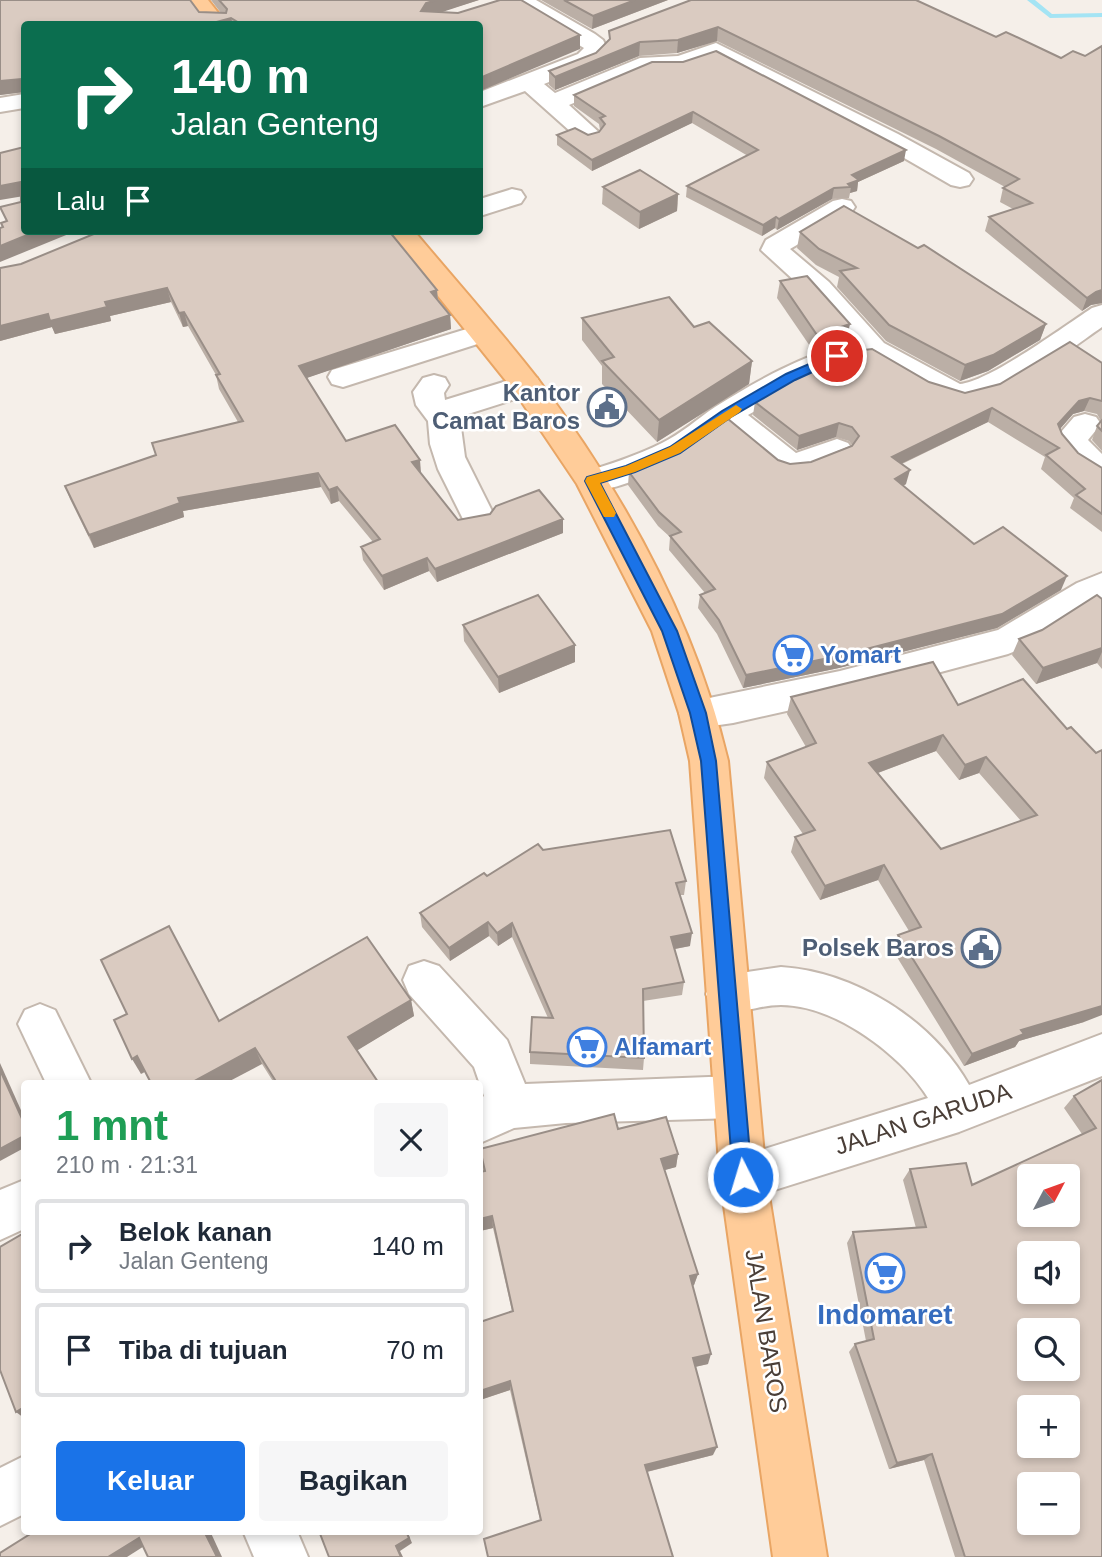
<!DOCTYPE html>
<html lang="id">
<meta charset="utf-8">
<style>
body{margin:0;font-family:Arial,sans-serif;background:#f6f6f7;color:#1f2937;height:100vh;display:flex;flex-direction:column;font-size:26px;white-space:nowrap}
*{box-sizing:border-box;margin:0}
p{font-size:23px;color:#747a83}
.icon{flex:none;width:38px;height:38px;fill:none;stroke:currentColor;stroke-width:2;stroke-linecap:round;stroke-linejoin:round}
.map{position:relative;flex:1;overflow:hidden}
.sheet{position:absolute;left:21px;top:1080px;width:462px;height:455px;display:flex;flex-direction:column;background:#fff;border-radius:7px;box-shadow:0 4px 10px #0003}
.sheet>*{flex:none}
.top-card{position:absolute;left:21px;top:21px;width:462px;height:214px;border-radius:7px;box-shadow:0 4px 10px #0003;background:#0b6e4f;color:#fff;overflow:hidden}
.needle{width:46px;rotate:49deg}
.controls{position:absolute;left:1017px;top:1164px;display:grid;gap:14px}
.controls a{display:grid;place-items:center;width:63px;height:63px;border-radius:7px;background:#fff;box-shadow:0 4px 10px #0003;font-size:35px}
.pin{position:absolute;display:grid;place-items:center;width:60px;height:60px;color:#fff;margin:-30px;border:4px solid #fff;border-radius:50%;box-shadow:0 2px 7px #0007}
.me{position:absolute;width:77px;margin:-38px;rotate:355deg;stroke-linejoin:round;filter:drop-shadow(0 0 5px #0008)}
.turn{display:flex;align-items:center;gap:24px;height:147px;padding:0 35px;font-size:32px}
.turn .icon{width:91px;height:91px;stroke-width:2.5}
.turn b{display:block;font-size:49px;line-height:60px}
.then{display:flex;align-items:center;height:66px;padding:0 35px;background:#0003;gap:14px;font-size:26px}
.round{display:grid;place-items:center;flex:none;width:74px;height:74px;border-radius:7px;background:#f6f6f7}
.overview{display:flex;align-items:center;justify-content:space-between;height:119px;padding:0 35px}
h1{font-size:42px;font-weight:600;line-height:52px;color:#1e9e55}
.button{display:flex;gap:14px;margin-top:auto;padding:14px 35px}
.button a{flex:1;height:80px;border-radius:7px;background:#1a73e8;color:#fff;font-size:28px;font-weight:600;line-height:80px;text-align:center}
.button a+a{background:#f6f6f7;color:#1f2937}
ul{padding:0;list-style:none}
li{display:flex;align-items:center;gap:21px;height:94px;margin:0 14px 10px;padding:0 21px;border:4px solid #e0e1e3;border-radius:7px}
li div{flex:1}
li b{display:block;font-size:26px}
li em{font-style:normal}
.map>svg:first-child{display:block}
</style>
<div class="map">
<svg width="1102" height="1557" viewBox="0 0 1102 1557">
<rect width="100%" height="100%" fill="#f5efe9"/>
<g fill="none" stroke-linecap="round" stroke-linejoin="round">
<polygon fill="#a4e4f4" fill-rule="evenodd" points="1027,0 1035,0 1052,14 1102,13 1102,17 1050,18"/>
<defs>
<g id="minor">
<polygon points="509,0 536,0 595,34 603,40 608,50 594,64 544,84 555,93 640,58 678,56 716,43 898,134 969,173 973,179 969,185 960,187 951,185 880,144 715,59 681,70 651,70 569,105 602,135 598,140 589,143 580,140 525,91 480,107 480,92 578,54 584,48 512,5"/>
<polygon points="24,94 24,108 0,112 0,98"/>
<polygon points="512,189 521,191 525,197 521,203 480,216 480,199"/>
<path d="M842,199L851,201L855,207L851,213L790,249L829,282L884,343L960,384C990,381 1063,327 1092,308L1102,305V327C1070,349 999,405 961,404C934,403 893,373 869,360C825,362 785,394 748,415L796,453L837,439L848,443L853,450L848,457L807,473L788,475L777,472L726,429C695,451 618,499 581,489L576,481L581,473C608,465 636,456 662,443C681,434 697,419 715,407C758,380 803,355 851,343L809,294L761,250L766,240L833,201Z"/>
<polygon points="483,324 493,327 498,333 493,339 343,387 332,384 328,377 332,370"/>
<polygon points="434,375 445,378 449,385 444,393 445,400 526,375 537,378 541,385 537,392 465,415 460,420 465,457 495,517 490,525 478,529 466,525 438,469 430,444 428,421 416,405 413,392 423,378"/>
<path d="M1085,414L1096,417L1101,424L1088,440L1102,454V481C1080,475 1066,459 1055,439L1074,417Z"/>
<polygon points="1102,573 1102,601 1033,644 1008,654 840,699 733,723 698,728 685,723 679,713 685,703 840,671 998,630 1077,583"/>
<polygon points="424,961 439,966 507,1040 525,1084 735,1076 751,1082 758,1097 751,1112 735,1118 566,1123 514,1128 480,1143 480,1099 484,1096 474,1067 409,994 403,980 409,966"/>
<path d="M781,967C856,972 932,1020 969,1085L1102,1034V1076L959,1132L743,1200L726,1193L720,1177L726,1161L928,1098C901,1054 834,1005 781,1005C754,1005 739,1018 712,1008L706,994L712,980L727,975Z"/>
<polygon points="40,1004 55,1010 91,1083 46,1083 18,1024 25,1010"/>
<polygon points="24,1180 24,1229 0,1240 0,1190"/>
<polygon points="24,1456 24,1514 0,1526 0,1468"/>
<polygon points="243,1531 297,1531 308,1557 254,1557"/>
</g>
<g id="major">
<polygon points="185,0 208,0 227,24 204,24"/>
<path d="M386,231H414C455,280 498,328 537,378C623,492 695,622 728,761L766,1177L827,1557H773L720,1177L690,761L679,713L652,631L577,484L515,392Z"/>
</g>
</defs>
<use href="#minor" stroke="#c4b8ae" stroke-width="4"/>
<use href="#major" stroke="#e9a564" stroke-width="4"/>
<use href="#minor" fill="#fff" fill-rule="evenodd"/>
<use href="#major" fill="#fc9" fill-rule="evenodd"/>
</g>
<g fill="#bbafa6" fill-rule="evenodd">
<polygon points="0,0 199,12 221,13 211,0 479,0 440,12 580,35 580,49 480,24 24,24 24,92 0,95"/>
<polygon points="541,0 668,0 592,29"/>
<polygon points="690,0 916,0 996,37 1061,58 1085,56 1102,46 1102,303 1091,305 1082,311 985,231 989,217 1013,209 1000,202 1003,188 1005,187 936,149 717,41 677,53 639,56 555,90 549,85 549,71 596,53 609,40 609,31"/>
<polygon points="652,62 904,161 858,182 857,191 850,193 849,198 832,199 777,230 775,228 762,236 686,197 687,186 748,156 692,123 592,171 557,145 557,135 588,135 599,132 600,130 599,124 574,106 574,95"/>
<polygon points="603,187 678,194 677,211 639,229 602,204"/>
<polygon points="800,232 1046,324 1040,340 988,371 960,381 886,341 837,287 839,277 816,265 797,248"/>
<polygon points="0,268 437,290 438,300 450,315 451,329 306,378 346,441 421,473 458,520 563,519 563,533 437,582 429,571 384,590 363,560 361,547 373,542 339,501 331,504 321,487 183,511 184,517 94,548 70,499 65,486 156,455 238,422 219,389 216,375 188,326 183,327 171,302 110,316 111,321 55,334 52,327 0,341"/>
<polygon points="780,281 846,342 814,352 777,298"/>
<polygon points="582,318 694,327 752,361 749,384 657,442 602,384 602,366 582,340"/>
<polygon points="1102,363 1102,451 1092,440 1097,426 1101,421 1097,414 1084,411 1073,414 1060,429 1062,434 1078,453 1102,468 1102,532 1070,508 1074,498 1041,469 1045,457 988,422 902,464 906,484 903,486 974,544 1061,590 997,628 839,668 743,688 717,634 698,608 700,595 705,593 669,550 670,537 658,526 628,485 629,472 678,452 678,449 778,460 790,464 811,462 852,445 849,441 836,437 797,450 753,415 755,402 929,382 965,393"/>
<polygon points="1102,599 1102,669 1097,663 1036,684 1012,655 1019,639 1042,630"/>
<polygon points="463,625 575,662 499,693 464,641"/>
<path d="M1023,679L1084,1022L1019,1041L1015,1047L964,1066L892,949L898,935L909,931L878,880L820,900L791,852L795,837L803,834L764,778L767,762L806,747L787,714L791,697L958,705ZM936,751L959,780L979,773L1021,821L941,849L878,773Z"/>
<polygon points="543,850 686,881 684,895 680,895 690,946 675,949 684,982 682,995 643,1001 644,1058 643,1070 530,1064 530,1052 548,1018 512,937 498,946 489,936 450,961 422,927 420,913 487,876"/>
<polygon points="411,1000 414,1016 357,1050 378,1083 274,1083 262,1064 145,1072 141,1074 219,1021"/>
<polygon points="1102,1080 1102,1557 955,1557 924,1460 889,1469 849,1352 855,1344 866,1341 847,1243 853,1232 916,1228 903,1180 910,1169 972,1185 1082,1134 1064,1108 1074,1096"/>
<polygon points="618,1129 678,1154 676,1167 664,1170 698,1274 694,1285 693,1286 708,1364 695,1367 713,1455 647,1472 540,1520 510,1390 480,1400 512,1311 493,1228 480,1231 480,1172 483,1171 480,1149"/>
</g>
<g fill="#998e87">
<polygon points="437,0 479,0 427,17 421,11 426,3"/>
<polygon points="635,0 668,0 592,29 593,16"/>
<polygon points="231,18 233,24 209,24"/>
<polygon points="718,27 717,41 677,53 678,40"/>
<polygon points="580,35 580,49 480,91 480,78"/>
<polygon points="640,42 639,56 555,90 555,77"/>
<polygon points="21,79 24,86 24,93 24,92 0,95 0,81"/>
<polygon points="693,112 692,123 592,171 592,160"/>
<polygon points="906,150 904,161 858,182 857,191 850,193 851,187 847,187 852,175"/>
<polygon points="21,182 24,196 0,200 0,186"/>
<polygon points="834,188 832,199 777,230 779,219"/>
<polygon points="678,194 677,211 639,229 640,212"/>
<polygon points="776,217 775,228 762,236 763,225"/>
<polygon points="37,231 76,231 0,262 0,246"/>
<polygon points="167,288 171,302 110,316 111,321 55,334 52,327 0,341 0,326 48,314 105,302"/>
<polygon points="437,290 438,304 431,292"/>
<polygon points="1102,290 1102,303 1091,305 1082,311 1087,298 1096,292"/>
<polygon points="184,312 188,326 183,327 179,313"/>
<polygon points="450,315 451,329 301,380 299,366"/>
<polygon points="850,324 846,342 814,352 817,335"/>
<polygon points="1046,324 1040,340 988,371 960,381 965,365"/>
<polygon points="752,361 749,384 657,442 659,420"/>
<polygon points="1090,398 1084,411 1073,414 1053,437 1058,424 1079,401"/>
<polygon points="992,408 988,422 888,470 892,457"/>
<polygon points="839,423 836,437 797,450 799,436"/>
<polygon points="420,460 421,473 412,462"/>
<polygon points="910,470 906,484 891,493 895,479"/>
<polygon points="318,473 321,487 183,511 184,517 94,548 89,535 178,498"/>
<polygon points="337,487 339,501 331,504 329,490"/>
<polygon points="563,519 563,533 437,582 435,569"/>
<polygon points="427,558 429,571 384,590 382,576"/>
<polygon points="1067,576 1061,590 997,628 839,668 743,688 746,675"/>
<polygon points="575,645 575,662 499,693 498,677"/>
<polygon points="1102,648 1102,652 1097,663 1036,684 1043,668"/>
<polygon points="943,735 936,751 864,778 869,763"/>
<polygon points="986,757 979,773 959,780 965,765"/>
<polygon points="884,865 878,880 820,900 825,886"/>
<polygon points="488,922 489,936 450,961 449,948"/>
<polygon points="512,923 512,937 498,946 497,933"/>
<polygon points="692,933 690,946 669,950 671,937"/>
<polygon points="411,1000 414,1016 353,1053 348,1037"/>
<polygon points="1102,1006 1102,1015 1084,1022 1019,1041 1015,1047 964,1066 972,1054 1021,1030"/>
<polygon points="255,1048 262,1064 226,1083 191,1083"/>
<polygon points="137,1056 146,1071 141,1074 132,1059"/>
<polygon points="0,1063 24,1117 24,1123 0,1070"/>
<polygon points="24,1136 24,1148 0,1161 0,1149"/>
<polygon points="678,1154 676,1167 658,1172 661,1159"/>
<polygon points="492,1216 493,1228 480,1231 480,1219"/>
<polygon points="698,1274 694,1285 687,1287 690,1276"/>
<polygon points="711,1354 708,1364 690,1368 693,1358"/>
<polygon points="510,1381 510,1390 480,1400 480,1391"/>
<polygon points="24,1407 24,1418 16,1412"/>
<polygon points="717,1447 713,1455 642,1473 645,1465"/>
<polygon points="932,1454 924,1460 889,1469 897,1463"/>
<polygon points="204,1531 210,1531 222,1557 217,1557"/>
<polygon points="406,1531 407,1531 412,1543 400,1551 403,1557 401,1557 396,1546"/>
<polygon points="139,1538 149,1543 127,1557 108,1557"/>
</g>
<g fill="#dacbc1" stroke="#998e87" stroke-width="2" fill-rule="evenodd">
<polygon points="0,0 190,0 199,12 226,13 227,9 219,0 437,0 426,3 421,11 458,13 500,0 521,0 580,35 480,78 480,24 241,24 231,18 209,24 24,24 24,86 22,87 21,79 0,81"/>
<polygon points="564,0 635,0 593,16"/>
<polygon points="691,0 916,0 996,37 1006,32 1061,58 1073,51 1085,56 1102,46 1102,290 1096,292 1087,298 989,217 1032,203 1003,188 1019,179 939,136 718,27 678,40 640,42 555,77 549,71 596,53 610,39 609,31"/>
<polygon points="716,51 906,150 852,175 859,180 848,184 851,187 834,188 779,219 776,217 763,225 687,186 758,150 693,112 592,160 557,135 575,128 588,135 599,132 605,124 600,118 605,116 574,95 652,62 683,62"/>
<polygon points="24,147 24,231 37,231 0,246 0,228 3,227 1,223 7,221 0,207 21,202 21,182 0,186 0,153"/>
<polygon points="640,170 678,194 640,212 603,187"/>
<polygon points="844,206 918,248 924,245 1046,324 993,355 965,365 889,325 840,271 857,268 819,249 800,232"/>
<polygon points="101,231 389,231 437,290 431,292 450,315 299,366 346,441 395,425 420,460 412,462 458,520 490,514 496,506 539,490 563,519 435,569 427,558 382,576 361,547 380,539 337,487 329,490 318,473 178,498 180,503 89,535 65,486 156,455 152,443 243,421 216,375 220,374 184,312 179,313 167,288 105,302 107,307 50,321 48,314 0,326 0,268 21,264"/>
<polygon points="807,276 850,324 817,335 780,281"/>
<polygon points="669,297 694,327 709,322 752,361 659,420 602,361 614,357 582,318"/>
<polygon points="1070,342 1102,363 1102,401 1090,398 1079,401 1058,424 1062,434 1078,453 1102,468 1102,514 1076,495 1085,489 1046,455 1059,448 992,408 892,457 910,470 895,479 974,544 1003,527 1067,576 1002,614 843,655 746,675 719,620 700,595 715,589 670,536 681,532 659,512 629,472 679,451 678,449 728,419 778,460 790,464 811,462 852,446 859,436 852,427 839,423 799,436 755,402 810,369 856,351 872,349 929,382 965,393 1000,384"/>
<polygon points="1102,420 1102,431 1097,426"/>
<polygon points="538,595 575,645 498,677 463,625"/>
<polygon points="1097,595 1102,599 1102,648 1043,668 1019,639 1042,630"/>
<path d="M933,662L958,705L1023,679L1067,729L1071,727L1096,753L1102,750V1006L1021,1030L1024,1034L972,1054L898,935L921,927L884,865L825,886L795,837L815,830L767,762L816,743L791,697ZM943,735L965,765L986,757L1037,815L941,849L869,763Z"/>
<polygon points="670,830 686,881 676,883 692,933 671,937 684,982 643,989 644,1058 530,1052 532,1017 553,1018 512,923 497,933 488,922 449,948 420,913 484,873 487,876 538,844 543,850"/>
<polygon points="169,926 219,1021 367,937 411,1000 348,1037 378,1082 375,1083 277,1083 255,1048 191,1083 151,1083 137,1056 132,1059 114,1020 127,1014 101,960"/>
<polygon points="0,1070 24,1123 24,1136 0,1149"/>
<path d="M1102,1080V1557H965L932,1454L897,1463L855,1344L874,1339L853,1232L926,1227L910,1169L966,1163L972,1185L1096,1128L1074,1096ZM1029,1176H1068V1214H1029ZM1029,1253H1068V1292H1029ZM1029,1330H1068V1368H1029ZM1029,1407H1068V1446H1029ZM1029,1484H1068V1522H1029Z"/>
<polygon points="614,1114 618,1129 666,1117 678,1154 661,1159 698,1274 690,1276 711,1354 693,1358 717,1447 645,1465 673,1557 488,1557 484,1539 541,1520 510,1381 480,1391 480,1322 513,1311 492,1216 480,1219 480,1172 485,1171 480,1149"/>
<polygon points="24,1233 24,1407 16,1412 0,1370 0,1247"/>
<polygon points="35,1531 204,1531 217,1557 148,1557 139,1538 108,1557 0,1557 0,1553"/>
<polygon points="319,1531 406,1531 409,1538 396,1546 401,1557 329,1557"/>
</g>
<polygon fill="#1a73e8" stroke="#114b97" stroke-width="2" points="837,352 841,354 841,359 795,380 731,417 680,453 635,472 600,483 677,631 706,713 716,761 752,1177 749,1184 743,1187 736,1184 733,1177 701,761 690,713 662,631 585,481 587,477 626,466 670,447 722,411 786,374"/>
<polygon fill="#f59e0b" points="736,405 742,409 740,412 680,453 635,472 600,483 616,513 614,517 604,517 585,481 587,477 626,466 670,447"/>
<defs>
<symbol id="civic-ring" viewBox="-11 -11 22 22"><circle r="9.5" fill="#fff" stroke="#5c6f8a" stroke-width="1.5"/><path d="M-.6-6.5H3V-4.5H.6V-3L4-1V1h2V6H-6V1h2V-1L-.6-3ZM-1.2 2.5V6h2.4V2.5Z" fill="#5c6f8a"/></symbol>
<symbol id="supermarket-ring" viewBox="-11 -11 22 22"><circle r="9.5" fill="#fff" stroke="#3f7fe0" stroke-width="1.5"/><path d="M-6-5.5h2.5l.6 2H6L4.5 2H-2.5L-4.4-4H-6ZM-1.5 3.2a1.3 1.3 0 1 0 .1 0ZM3 3.2a1.3 1.3 0 1 0 .1 0Z" fill="#3f7fe0"/></symbol>
</defs>
<g fill-rule="evenodd">
<use href="#civic-ring" x="585" y="385" width="44" height="44"/>
<use href="#supermarket-ring" x="771" y="633" width="44" height="44"/>
<use href="#civic-ring" x="959" y="926" width="44" height="44"/>
<use href="#supermarket-ring" x="565" y="1025" width="44" height="44"/>
<use href="#supermarket-ring" x="863" y="1251" width="44" height="44"/>
</g>
<g text-anchor="middle" stroke-width="5" stroke-linejoin="round" paint-order="stroke">
<g font-size="24" font-weight="bold" fill="#4e5e75" stroke="#fff" text-anchor="end">
<text x="580" y="401">Kantor<tspan x="580" dy="28">Camat Baros</tspan></text>
<text x="954" y="956">Polsek Baros</text>
</g>
<g font-size="24" font-weight="bold" fill="#366cbe" stroke="#fff" text-anchor="start">
<text x="820" y="663">Yomart</text>
<text x="614" y="1055">Alfamart</text>
</g>
<g font-size="24" fill="#4a3e37" stroke="#fff">
<text transform="translate(923 1119) rotate(-18)" y="8">JALAN GARUDA</text>
<text transform="translate(766 1331) rotate(81)" y="8">JALAN BAROS</text>
</g>
<g font-size="28" font-weight="bold" fill="#366cbe" stroke="#fff">
<text x="885" y="1324">Indomaret</text>
</g>
</g>
</svg>
<div class="controls">
<a><svg class="needle" viewBox="-14 -14 28 28"><path d="M0-13l5 13h-10z" fill="#e53935"/><path d="M0 13l5-13h-10z" fill="#747a83"/></svg></a>
<a><svg class="icon" aria-label="sound" viewBox="0 0 24 24"><path d="M4 9h4l5-4v14l-5-4H4zM17 9q2 3 0 6"/></svg></a>
<a><svg class="icon" aria-label="search" viewBox="0 0 24 24"><circle cx="10" cy="10" r="6"/><path d="M15 15l6 6"/></svg></a>
<a>+</a>
<a>−</a>
</div>
<div class="pin" style="left:837px;top:356px;background:#d93025"><svg class="icon" aria-label="arrive" viewBox="0 0 24 24"><path d="M6 21V4h12l-3 4 3 4H6"/></svg></div>
<svg class="me" style="left:743px;top:1177px" viewBox="-20 -20 40 40"><circle r="17" fill="#1a73e8" stroke="#fff" stroke-width="3"/><path d="M0-11L8 9 0 5-8 9z" fill="#fff"/></svg>
<div class="top-card">
<div class="turn"><svg class="icon" aria-label="right" viewBox="0 0 24 24"><path d="M7 20v-9h11M14 6l5 5-5 5"/></svg><div><b>140 m</b>Jalan Genteng</div></div>
<div class="then">Lalu<svg class="icon" aria-label="arrive" viewBox="0 0 24 24"><path d="M6 21V4h12l-3 4 3 4H6"/></svg></div>
</div>
<section class="sheet">
<div class="overview"><div><h1>1 mnt</h1><p>210 m · 21:31</p></div><a class="round"><svg class="icon" aria-label="close" viewBox="0 0 24 24"><path d="M6 6l12 12M18 6L6 18"/></svg></a></div>
<ul>
<li><svg class="icon" aria-label="right" viewBox="0 0 24 24"><path d="M7 20v-9h11M14 6l5 5-5 5"/></svg><div><b>Belok kanan</b><p>Jalan Genteng</p></div><em>140 m</em></li>
<li><svg class="icon" aria-label="arrive" viewBox="0 0 24 24"><path d="M6 21V4h12l-3 4 3 4H6"/></svg><div><b>Tiba di tujuan</b></div><em>70 m</em></li>
</ul>
<div class="button"><a>Keluar</a><a>Bagikan</a></div>
</section>
</div>
